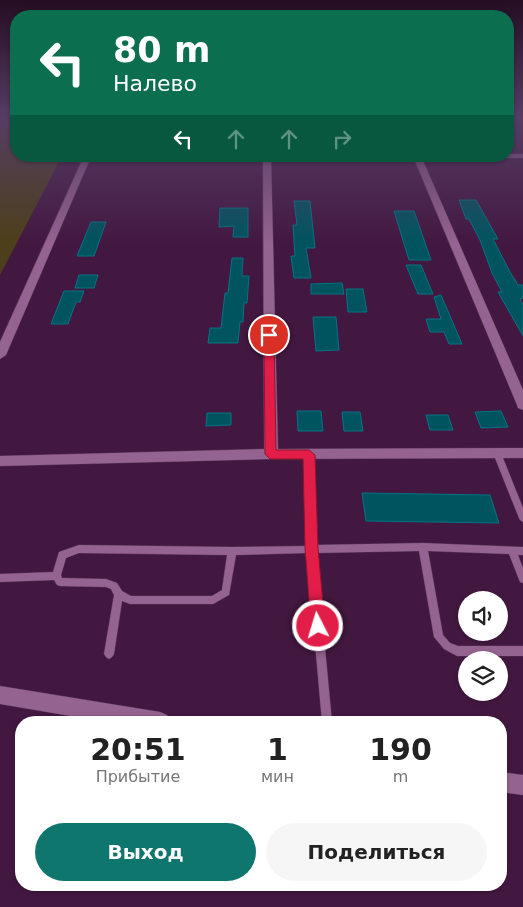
<!DOCTYPE html>
<html lang="ru">
<meta charset="utf-8">
<style>
body{margin:0;font-family:"DejaVu Sans",sans-serif;background:#f6f6f6;color:#222;height:100vh;display:flex;flex-direction:column;font-size:19px;white-space:nowrap}
*{box-sizing:border-box;margin:0}
p{font-size:16px;color:#767676}
.icon{flex:none;width:28px;height:28px;fill:none;stroke:currentColor;stroke-width:2;stroke-linecap:round;stroke-linejoin:round}
.map{position:relative;flex:1;overflow:hidden}
.side{position:absolute;left:15px;top:716px;width:492px;height:175px;display:flex;flex-direction:column;background:#fff;border-radius:20px;box-shadow:0 1px 4px #0004}
.side>*{flex:none}
.top-card{position:absolute;left:10px;top:10px;width:504px;height:152px;border-radius:20px;box-shadow:0 1px 4px #0004;background:#0b6e4f;color:#fff;overflow:hidden}
.controls{position:absolute;left:458px;top:591px;display:grid;gap:10px}
.controls a{display:grid;place-items:center;width:50px;height:50px;border-radius:50%;background:#fff;box-shadow:0 1px 4px #0004;font-size:25px}
.pin{position:absolute;display:grid;place-items:center;width:42px;height:42px;color:#fff;margin:-21px;border:2px solid #fff;border-radius:50%;box-shadow:0 1px 5px #0007}
.me{position:absolute;width:55px;margin:-28px;rotate:355deg;stroke-linejoin:round;filter:drop-shadow(0 0 4px #0008)}
.turn{display:flex;align-items:center;gap:18px;height:105px;padding:0 20px;font-size:22px}
.turn .icon{width:65px;height:65px;stroke-width:2.5}
.turn b{display:block;font-size:35px;line-height:42px}
.lanes{display:flex;align-items:center;height:48px;padding:0 20px;background:#0003;justify-content:center;gap:25px;direction:ltr}
.lanes .off{opacity:.35}
.eta{display:flex;justify-content:space-evenly;align-items:center;height:85px;text-align:center}
.eta b{font-size:30px;font-weight:800;line-height:35px}
.cta{display:flex;gap:10px;margin-top:auto;padding:10px 20px}
.cta a{flex:1;height:58px;border-radius:30px;background:#0f766e;color:#fff;font-size:20px;font-weight:800;line-height:58px;text-align:center}
.cta a+a{background:#f6f6f6;color:#222}
.map>svg:first-child{display:block}
</style>
<div class="map">
<svg width="523" height="907" viewBox="0 0 523 907">
<rect width="100%" height="100%" fill="#431840"/>
<polygon fill="#4c3f19" points="0,121 16,124 16,156 56,156 60,160 0,275"/>
<g fill="#00545f" stroke="#007583">
<polygon points="459,200 476,200 498,239 493,239 510,272 518,285 523,285 523,298 520,299 523,305 523,336 498,292 502,292 492,273 480,240 469,219 466,219"/>
<polygon points="294,201 310,201 315,248 306,248 311,278 294,278 291,256 295,256 293,225 297,225"/>
<polygon points="220,208 248,208 248,237 233,237 234,226 219,227"/>
<polygon points="394,211 414,211 431,260 409,260"/>
<polygon points="91,222 106,222 94,256 77,256"/>
<polygon points="232,258 243,258 242,276 249,276 247,303 244,303 243,322 240,322 238,343 208,343 210,328 221,328 225,293 228,293"/>
<polygon points="406,265 421,265 433,294 418,294"/>
<polygon points="79,275 98,275 94,288 75,288"/>
<polygon points="342,283 344,294 311,294 311,284"/>
<polygon points="346,289 363,289 367,312 348,312"/>
<polygon points="64,291 84,291 80,302 76,302 68,324 51,324"/>
<polygon points="441,295 462,344 449,344 444,332 430,332 426,319 441,319 434,297"/>
<polygon points="313,317 336,317 339,350 316,351"/>
<polygon points="297,411 321,411 323,431 298,431"/>
<polygon points="501,411 508,427 481,428 475,412"/>
<polygon points="342,412 360,412 363,431 344,431"/>
<polygon points="207,413 231,413 231,425 206,426"/>
<polygon points="426,415 448,415 453,430 430,430"/>
<polygon points="362,493 490,495 499,523 366,521"/>
</g>
<g fill="none" stroke-linecap="round" stroke-linejoin="round">
<defs>
<g id="service">
<polygon points="497,450 500,451 501,453 523,508 523,522 520,520 519,518 493,453 494,451"/>
<path d="M309,452L312,453L313,455L315,545L423,543L523,547V555H518L523,568V583L520,582L509,554L428,551L443,635L450,643L458,646H523V656H457L444,649L434,637L419,551L316,553L332,722H322L307,553L236,555L229,595L213,604H130L122,601L114,654L112,657L109,659L106,657L104,654L114,595L111,589L106,587L60,586L57,585L54,580L0,582V574L53,572L59,552L79,545L232,547L307,546L305,455L306,453ZM79,553L227,555L222,590L212,596H131L122,591L117,583L106,579L62,578L61,575L66,558Z"/>
</g>
<g id="minor">
<polygon points="508,154 523,154 523,158 505,158 504,156 508,156"/>
<polygon points="84,156 262,156 258,158 90,159 6,355 0,359 0,342"/>
<polygon points="263,156 271,156 278,449 523,448 523,458 271,459 0,466 0,456 264,449"/>
<polygon points="413,156 421,156 523,390 523,410 518,408 517,405"/>
<polygon points="0,686 160,712 167,715 170,722 106,722 0,704"/>
<polygon points="501,772 523,775 523,795 501,792"/>
</g>
</defs>
<use href="#service" stroke="#5a3557" stroke-width="1"/>
<use href="#minor" stroke="#5a3557" stroke-width="1"/>
<use href="#service" fill="#94638f" fill-rule="evenodd"/>
<use href="#minor" fill="#94638f" fill-rule="evenodd"/>
</g>
<linearGradient id="sky" x2="0" y2="1"><stop stop-color="#250d23"/><stop offset="0.48" stop-color="#553d64"/><stop offset="1" stop-color="#553d64" stop-opacity="0"/></linearGradient>
<rect width="523" height="244" fill="url(#sky)"/>
<polygon fill="#e11d48" stroke="#92132f" points="269,332 274,335 276,450 309,450 315,455 318,548 325,626 323,631 318,633 313,631 311,626 305,548 303,459 270,459 265,454 264,335"/>
</svg>
<div class="controls">
<a><svg class="icon" aria-label="sound" viewBox="0 0 24 24"><path d="M4 9h4l5-4v14l-5-4H4zM17 9q2 3 0 6"/></svg></a>
<a><svg class="icon" aria-label="layers" viewBox="0 0 24 24"><path d="M12 4l9 5-9 5-9-5zM3 14l9 5 9-5"/></svg></a>
</div>
<div class="pin" style="left:269px;top:335px;background:#d93025"><svg class="icon" aria-label="arrive" viewBox="0 0 24 24"><path d="M6 21V4h12l-3 4 3 4H6"/></svg></div>
<svg class="me" style="left:318px;top:626px" viewBox="-20 -20 40 40"><circle r="17" fill="#e11d48" stroke="#fff" stroke-width="3"/><path d="M0-11L8 9 0 5-8 9z" fill="#fff"/></svg>
<div class="top-card">
<div class="turn"><svg class="icon" aria-label="left" viewBox="0 0 24 24"><path d="M17 20v-9H6M10 6l-5 5 5 5"/></svg><div><b>80 m</b>Налево</div></div>
<div class="lanes"><svg class="icon" aria-label="left" viewBox="0 0 24 24"><path d="M17 20v-9H6M10 6l-5 5 5 5"/></svg><svg class="icon off" aria-label="ahead" viewBox="0 0 24 24"><path d="M12 20V5M6 11l6-6 6 6"/></svg><svg class="icon off" aria-label="ahead" viewBox="0 0 24 24"><path d="M12 20V5M6 11l6-6 6 6"/></svg><svg class="icon off" aria-label="right" viewBox="0 0 24 24"><path d="M7 20v-9h11M14 6l5 5-5 5"/></svg></div>
</div>
<section class="side">
<div class="eta">
<div><b>20:51</b><p>Прибытие</p></div>
<div><b>1</b><p>мин</p></div>
<div><b>190</b><p>m</p></div>
</div>
<div class="cta"><a>Выход</a><a>Поделиться</a></div>
</section>
</div>
